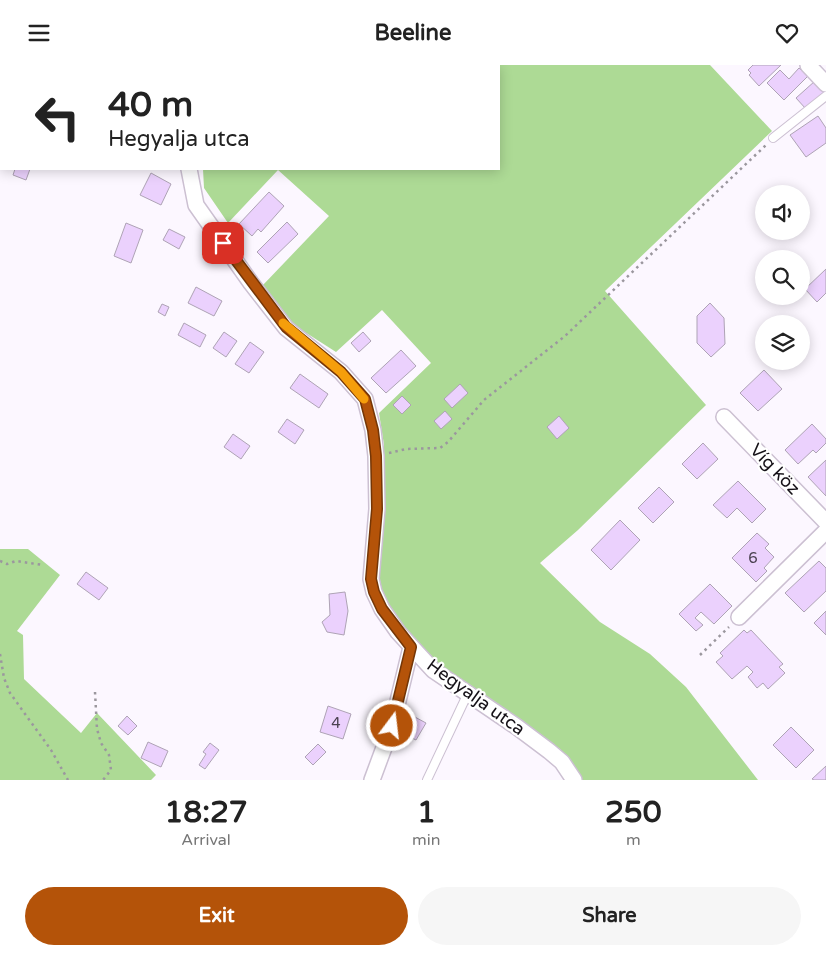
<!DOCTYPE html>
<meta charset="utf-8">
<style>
body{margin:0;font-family:"Varela Round",sans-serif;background:#f6f6f6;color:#222;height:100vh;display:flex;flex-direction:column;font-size:19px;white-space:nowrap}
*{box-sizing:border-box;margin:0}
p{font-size:16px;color:#767676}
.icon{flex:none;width:28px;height:28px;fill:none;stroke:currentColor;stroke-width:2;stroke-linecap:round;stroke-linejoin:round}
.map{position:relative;height:715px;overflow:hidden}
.details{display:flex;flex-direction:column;background:#fff;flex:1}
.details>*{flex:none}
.guide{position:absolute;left:0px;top:0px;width:500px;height:105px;box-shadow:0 2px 12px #0003;background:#fff;color:#222;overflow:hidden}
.fabs{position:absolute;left:755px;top:120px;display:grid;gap:10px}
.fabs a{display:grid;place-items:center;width:55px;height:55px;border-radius:50%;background:#fff;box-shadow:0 2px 12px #0003;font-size:25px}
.pin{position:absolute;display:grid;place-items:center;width:42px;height:42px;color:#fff;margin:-21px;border-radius:10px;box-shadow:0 2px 8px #0006}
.me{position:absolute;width:55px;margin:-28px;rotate:15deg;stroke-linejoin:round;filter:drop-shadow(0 0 4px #0008)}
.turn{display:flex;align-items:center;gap:18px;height:105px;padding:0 25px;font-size:22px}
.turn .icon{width:65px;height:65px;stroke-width:2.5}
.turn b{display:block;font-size:35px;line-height:42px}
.eta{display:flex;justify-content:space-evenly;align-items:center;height:85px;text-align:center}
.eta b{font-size:30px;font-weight:700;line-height:35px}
.action{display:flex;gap:10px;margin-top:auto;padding:10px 25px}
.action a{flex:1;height:58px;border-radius:30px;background:#b45309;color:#fff;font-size:20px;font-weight:700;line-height:58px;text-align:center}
.action a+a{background:#f6f6f6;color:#222}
header{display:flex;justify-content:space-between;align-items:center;height:65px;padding:0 25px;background:#fff;font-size:22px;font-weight:700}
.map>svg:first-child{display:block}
</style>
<header><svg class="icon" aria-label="menu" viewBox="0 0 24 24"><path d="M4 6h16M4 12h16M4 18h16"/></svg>Beeline<svg class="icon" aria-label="heart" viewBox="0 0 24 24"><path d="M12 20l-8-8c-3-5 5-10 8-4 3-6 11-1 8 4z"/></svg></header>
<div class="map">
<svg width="826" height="715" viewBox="0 0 826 715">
<rect width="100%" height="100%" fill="#fcf7ff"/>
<g fill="#adda95">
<polygon points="235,0 710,0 772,66 605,226 706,340 578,465 540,498 600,557 650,589 686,622 758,715 582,715 560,684 425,589 384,539 378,503 384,380 379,348 431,298 382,245 336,287 286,255 263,220 329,151 278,105 228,158 204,123 203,104 499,104 499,1"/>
<polygon points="0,484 28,484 60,510 17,566 23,570 24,614 81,668 97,648 156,710 151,715 0,715"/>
</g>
<g fill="#ebd1fd" stroke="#aea3b5">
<polygon points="753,0 781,0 759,21 749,10 751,8 748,5"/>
<polygon points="799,3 808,11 784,35 767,18 780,5 789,14"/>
<polygon points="815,16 825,27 806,44 796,33"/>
<polygon points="818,51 826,63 826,78 806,92 790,70"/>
<polygon points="15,104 30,104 26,115 13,110"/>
<polygon points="151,108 171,119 161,140 140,130"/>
<polygon points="269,127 284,141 261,167 258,164 252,171 239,159"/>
<polygon points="287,157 298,169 268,198 257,187"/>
<polygon points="126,158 143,165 131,198 114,191"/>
<polygon points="169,164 185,172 179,184 163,175"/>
<polygon points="826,204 826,228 817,237 805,224"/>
<polygon points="196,222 222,236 214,251 188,238"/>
<polygon points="710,238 724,253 725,279 711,292 697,278 697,251"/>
<polygon points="162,239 169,242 165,251 158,247"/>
<polygon points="184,258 206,270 200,282 178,270"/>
<polygon points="224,267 237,276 226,292 213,283"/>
<polygon points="363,267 371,276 359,287 351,278"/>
<polygon points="250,277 264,287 249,308 235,299"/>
<polygon points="401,285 416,301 386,328 371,313"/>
<polygon points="764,305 782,324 758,346 740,328"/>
<polygon points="300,309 328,329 319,343 290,323"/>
<polygon points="460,319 468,328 452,343 444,334"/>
<polygon points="402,331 411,340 402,349 393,340"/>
<polygon points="445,346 452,354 441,364 434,356"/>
<polygon points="559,351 569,363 557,374 547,362"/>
<polygon points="287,354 304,365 295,379 278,367"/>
<polygon points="812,359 826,374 826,378 816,388 813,385 798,399 785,385"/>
<polygon points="233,369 250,381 241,394 224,382"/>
<polygon points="703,378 718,394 697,414 682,399"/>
<polygon points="826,395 826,431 808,412"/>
<polygon points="738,416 766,444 752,458 737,443 727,453 713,440"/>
<polygon points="659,422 674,437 653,458 638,443"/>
<polygon points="620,455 640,475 611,505 591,485"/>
<polygon points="757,468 769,479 765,483 774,492 764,503 767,506 756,517 732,493"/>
<polygon points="819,496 826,503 826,526 804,547 785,528"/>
<polygon points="86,507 108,523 99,535 77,519"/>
<polygon points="710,519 732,541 714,559 701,547 695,553 703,560 696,566 679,549"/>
<polygon points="345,527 348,546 344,570 327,567 322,557 330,550 329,529"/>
<polygon points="826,546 826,570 814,558"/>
<polygon points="744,565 747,568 751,565 783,599 779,602 785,608 768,624 763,618 757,623 748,612 753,607 747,601 732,614 716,597 723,591 720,588"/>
<polygon points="328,641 351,649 343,674 320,667"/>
<polygon points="127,651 137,661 128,670 118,661"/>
<polygon points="413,651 426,658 416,675 404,669"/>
<polygon points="791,662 814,685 796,703 773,680"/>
<polygon points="148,677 168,686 161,702 141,693"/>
<polygon points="210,678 219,685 205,704 199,700 206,689 203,687"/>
<polygon points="318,679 326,687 313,700 305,692"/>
<polygon points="826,701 826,715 814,715 812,714"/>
</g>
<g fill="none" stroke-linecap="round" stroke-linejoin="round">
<defs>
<g id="service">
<polyline points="773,73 826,31"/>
<polyline points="427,715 468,628"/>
</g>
<g id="minor">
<polyline points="140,0 142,1"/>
<polyline points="808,0 826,19"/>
<polyline points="189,104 196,140 251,218 286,263 341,307 365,334 373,365 376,391 377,444 371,514 374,527 382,544 398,567 433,605 517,662 549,686 562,697 574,715"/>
<polyline points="724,352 826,457"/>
<polyline points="739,552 826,466"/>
<polyline points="372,715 392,661 411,582"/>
</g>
</defs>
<use href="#service" stroke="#ccc0d2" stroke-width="10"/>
<use href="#minor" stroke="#ccc0d2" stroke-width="18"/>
<g stroke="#9b979e" stroke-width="2.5" stroke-dasharray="2.5 4" stroke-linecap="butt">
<polyline points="389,388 406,384 440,383 448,377 484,335 565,271 766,80"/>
<polyline points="0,496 7,499 16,496 43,500"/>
<polyline points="0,589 4,613 10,628 51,685 68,715"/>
<polyline points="700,590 729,562"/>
<polyline points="95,627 97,664 101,678 109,690 111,705 103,715"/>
</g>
<use href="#service" stroke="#fff" stroke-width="8"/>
<use href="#minor" stroke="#fff" stroke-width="15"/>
</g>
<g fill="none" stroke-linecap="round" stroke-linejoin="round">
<defs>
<polyline id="route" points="223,178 286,262 341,307 365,334 373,365 376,391 377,444 371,514 374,527 382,544 411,582 392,661"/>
</defs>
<use href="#route" stroke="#753606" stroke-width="12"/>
<use href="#route" stroke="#b45309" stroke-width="9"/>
<polyline stroke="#f59e0b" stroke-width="9" points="283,258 341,307 364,334"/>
</g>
<g text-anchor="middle" stroke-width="4.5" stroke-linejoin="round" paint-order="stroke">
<g font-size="15" fill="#4a4150">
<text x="753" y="498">6</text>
<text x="336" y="663">4</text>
</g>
<g font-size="18" fill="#151117" stroke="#fff">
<text transform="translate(775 404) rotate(46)" y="6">Víg köz</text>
<text transform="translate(476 632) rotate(36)" y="6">Hegyalja utca</text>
</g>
</g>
</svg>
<div class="fabs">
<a><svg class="icon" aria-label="sound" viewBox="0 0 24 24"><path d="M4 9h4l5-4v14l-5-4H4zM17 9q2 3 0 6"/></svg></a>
<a><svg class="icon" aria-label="search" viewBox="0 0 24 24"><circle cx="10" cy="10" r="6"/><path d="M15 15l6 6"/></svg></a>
<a><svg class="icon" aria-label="layers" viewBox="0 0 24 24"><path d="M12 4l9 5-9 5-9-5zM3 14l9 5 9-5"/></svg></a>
</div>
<div class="pin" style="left:223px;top:178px;background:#d93025"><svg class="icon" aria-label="arrive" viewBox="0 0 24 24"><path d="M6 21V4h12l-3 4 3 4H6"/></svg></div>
<svg class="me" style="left:392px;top:661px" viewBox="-20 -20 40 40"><circle r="17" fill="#b45309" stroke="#fff" stroke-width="3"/><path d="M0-11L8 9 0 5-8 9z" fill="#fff"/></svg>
<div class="guide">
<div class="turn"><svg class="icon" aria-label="left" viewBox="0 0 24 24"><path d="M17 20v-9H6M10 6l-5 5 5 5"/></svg><div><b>40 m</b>Hegyalja utca</div></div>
</div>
</div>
<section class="details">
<div class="eta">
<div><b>18:27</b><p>Arrival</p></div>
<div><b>1</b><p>min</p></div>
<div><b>250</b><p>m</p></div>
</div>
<div class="action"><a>Exit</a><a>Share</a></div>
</section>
